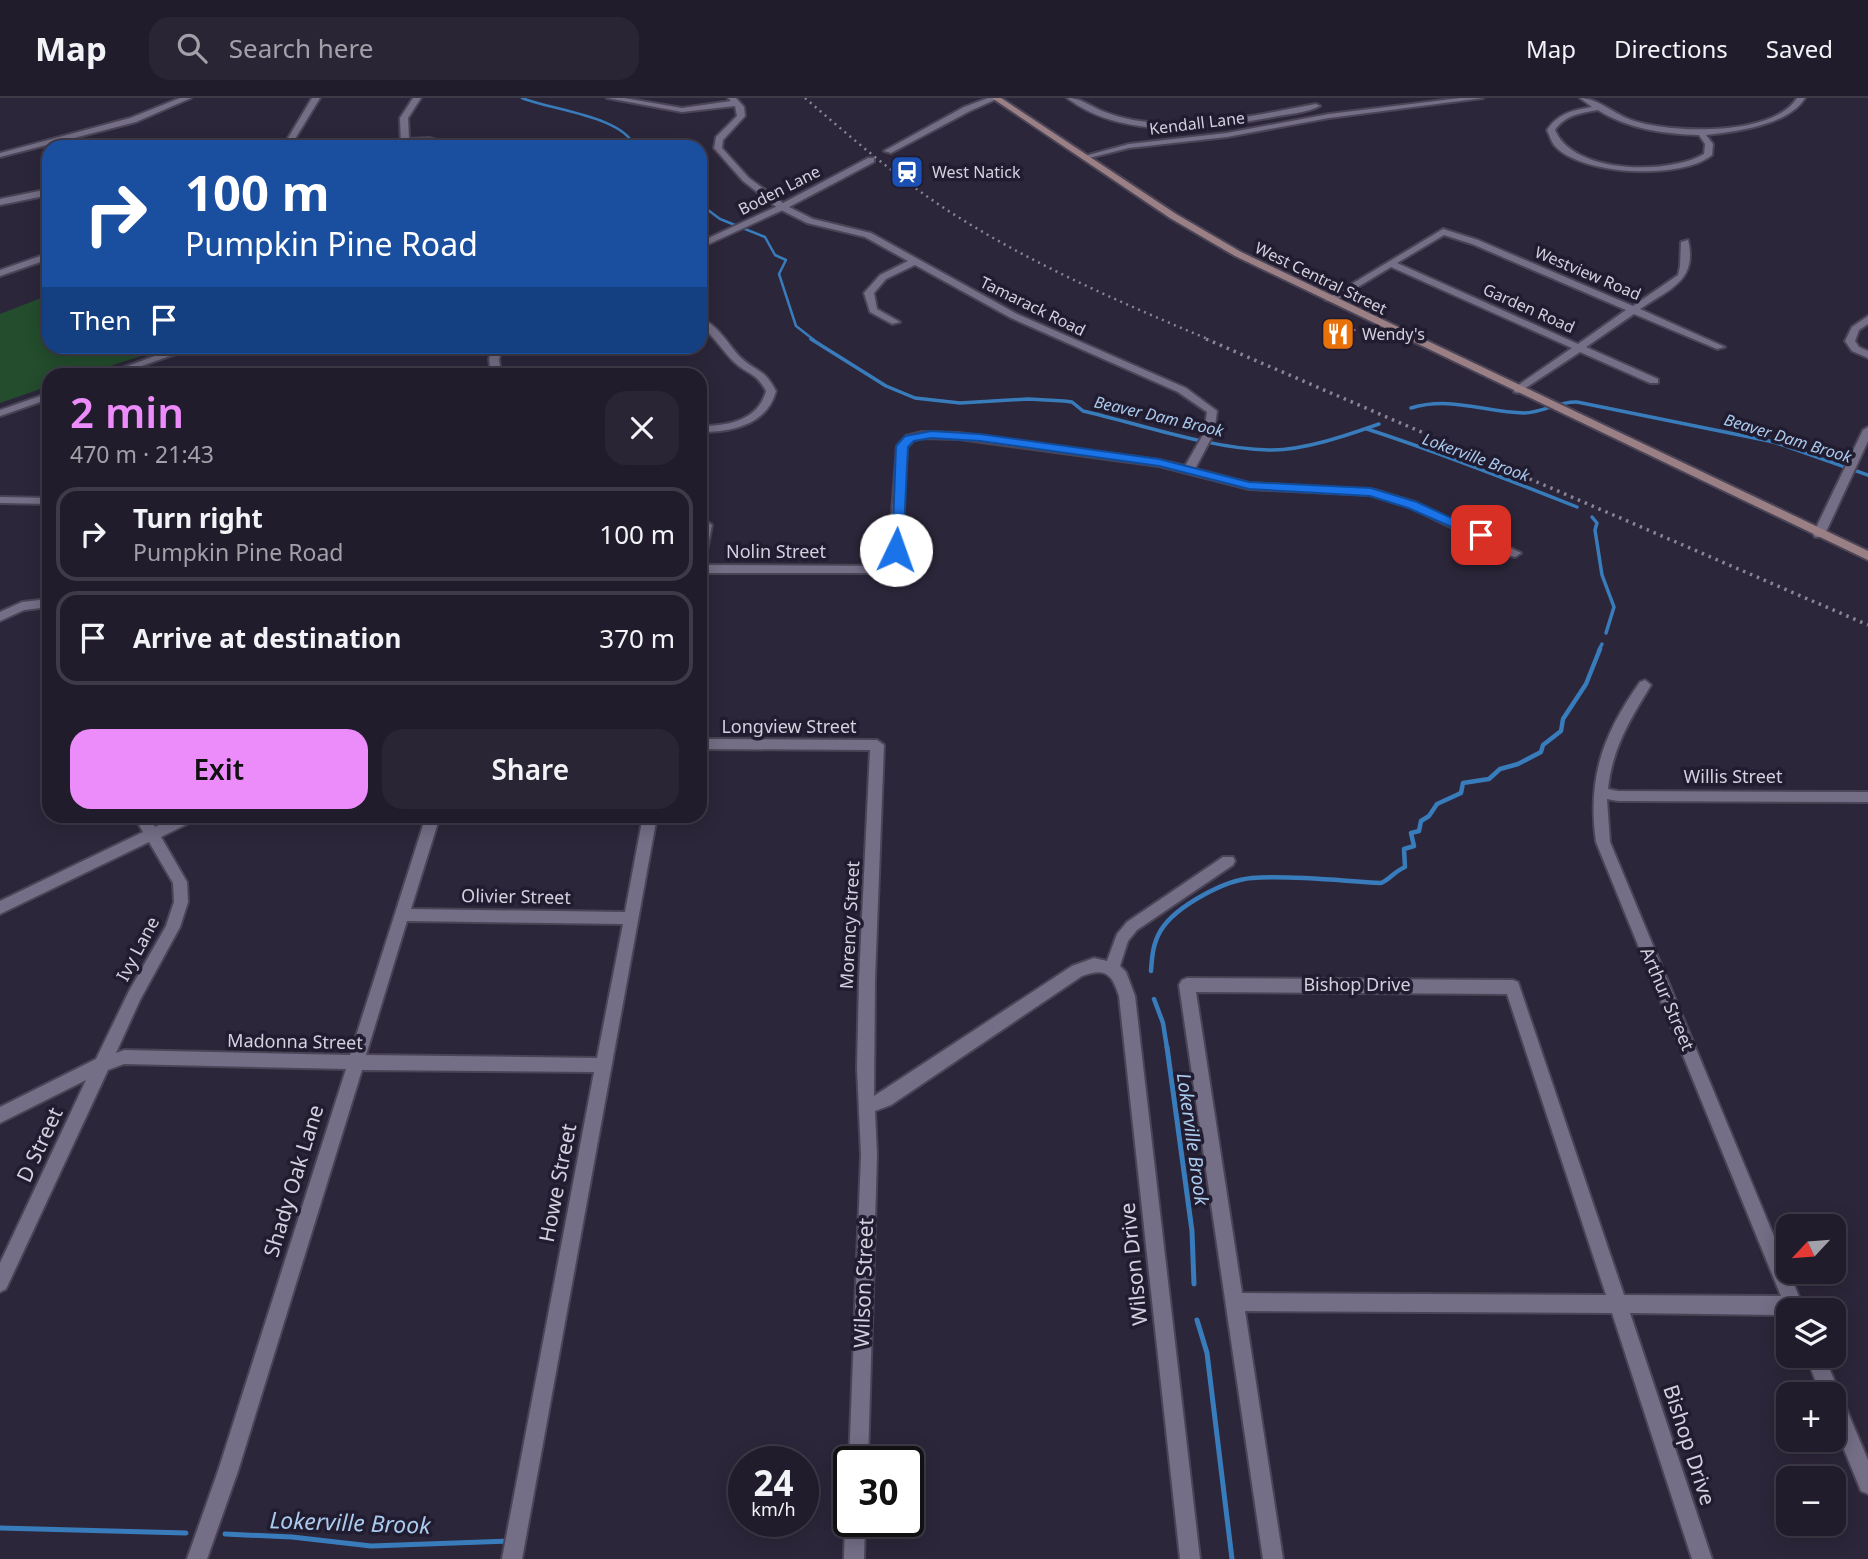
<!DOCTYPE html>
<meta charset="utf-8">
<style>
body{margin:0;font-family:"Noto Sans",sans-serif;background:#292534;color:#f1f3f6;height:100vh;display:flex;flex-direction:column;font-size:26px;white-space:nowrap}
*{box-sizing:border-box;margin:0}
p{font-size:23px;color:#a2a1a9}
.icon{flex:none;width:38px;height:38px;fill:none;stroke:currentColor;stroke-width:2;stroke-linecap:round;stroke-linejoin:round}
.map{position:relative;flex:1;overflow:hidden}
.sheet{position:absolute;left:42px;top:270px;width:665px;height:455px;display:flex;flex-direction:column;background:#211c2c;border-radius:21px;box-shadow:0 4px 18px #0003,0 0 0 2px #3e3a48}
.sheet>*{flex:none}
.banner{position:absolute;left:42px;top:42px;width:665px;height:214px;border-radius:21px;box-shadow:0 4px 18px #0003,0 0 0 2px #3e3a48;background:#1a4fa0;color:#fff;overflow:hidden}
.needle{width:46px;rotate:244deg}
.buttons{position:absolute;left:1776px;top:1116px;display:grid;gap:14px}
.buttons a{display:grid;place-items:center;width:70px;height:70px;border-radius:14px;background:#211c2c;box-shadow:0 4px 18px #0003,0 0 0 2px #3e3a48;font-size:35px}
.speed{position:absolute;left:728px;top:1348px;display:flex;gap:14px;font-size:35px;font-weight:700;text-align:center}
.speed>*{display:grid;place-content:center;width:91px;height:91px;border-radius:50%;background:#211c2c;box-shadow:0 4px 18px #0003,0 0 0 2px #3e3a48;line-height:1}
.speed small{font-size:18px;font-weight:400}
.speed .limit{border:4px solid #111;border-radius:10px;background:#fff;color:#111}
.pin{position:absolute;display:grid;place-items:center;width:60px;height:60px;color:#fff;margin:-30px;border-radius:14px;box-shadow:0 4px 10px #0006}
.me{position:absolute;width:77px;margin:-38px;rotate:3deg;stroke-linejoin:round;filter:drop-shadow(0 0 5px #0008)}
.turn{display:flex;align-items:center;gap:24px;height:147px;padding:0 28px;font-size:32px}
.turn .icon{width:91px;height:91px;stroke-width:2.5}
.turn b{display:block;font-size:49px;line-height:60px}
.then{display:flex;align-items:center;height:66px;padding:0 28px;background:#0003;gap:14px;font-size:26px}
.round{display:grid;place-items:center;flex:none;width:74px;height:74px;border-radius:21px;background:#292534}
.headline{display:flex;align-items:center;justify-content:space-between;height:119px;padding:0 28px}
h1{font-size:42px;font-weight:600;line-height:52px;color:#ec8cfb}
.primary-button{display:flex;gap:14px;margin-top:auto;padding:14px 28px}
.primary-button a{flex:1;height:80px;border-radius:21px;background:#ec8cfb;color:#111;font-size:28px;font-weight:600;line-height:80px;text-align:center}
.primary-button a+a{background:#292534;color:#f1f3f6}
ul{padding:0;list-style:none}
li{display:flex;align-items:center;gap:21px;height:94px;margin:0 14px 10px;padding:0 14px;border:4px solid #3e3a48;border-radius:21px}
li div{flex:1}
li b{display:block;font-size:26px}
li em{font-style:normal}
header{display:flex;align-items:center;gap:42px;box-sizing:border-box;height:98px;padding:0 35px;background:#211c2c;border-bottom:2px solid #3e3a48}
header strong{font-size:33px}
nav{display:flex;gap:38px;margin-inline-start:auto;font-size:24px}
.search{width:490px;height:63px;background:#292534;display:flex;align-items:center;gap:18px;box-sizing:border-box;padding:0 24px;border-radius:21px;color:#a2a1a9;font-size:26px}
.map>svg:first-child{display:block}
</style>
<header>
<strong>Map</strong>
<div class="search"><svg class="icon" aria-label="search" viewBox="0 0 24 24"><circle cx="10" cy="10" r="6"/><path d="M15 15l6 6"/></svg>Search here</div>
<nav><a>Map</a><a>Directions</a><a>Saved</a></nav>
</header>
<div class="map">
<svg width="1868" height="1461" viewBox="0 0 1868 1461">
<rect width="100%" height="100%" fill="#2c263a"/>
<polygon fill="#234d2d" points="49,197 49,248 169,249 85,276 49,276 49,288 0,305 0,216"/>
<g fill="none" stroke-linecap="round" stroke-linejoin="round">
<g stroke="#397cbc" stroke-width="2.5">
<path d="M522,0C551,12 623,18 635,49"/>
<polyline points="700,106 720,121 765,139 775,157 786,162 779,176 796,228 814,242"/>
</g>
<g stroke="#397cbc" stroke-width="3.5">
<path d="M811,241L886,288L915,300L960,305L1028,301L1064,303L1072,304L1083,313C1140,326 1211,351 1269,352C1302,353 1348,337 1379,326"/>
<path d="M1411,310C1450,298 1485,314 1524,315C1543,315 1558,303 1577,304L1774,344L1868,377"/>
<path d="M1367,331C1438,354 1507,381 1577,409"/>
<polyline points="1592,419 1597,425 1595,432 1602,477 1614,509 1606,535"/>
<polyline points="1599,552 1602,546"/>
</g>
<g stroke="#397cbc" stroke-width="4.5">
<path d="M1151,873C1152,858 1153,845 1161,832C1176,808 1225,782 1252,780C1290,777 1342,783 1381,785C1389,782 1395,773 1405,769L1404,751L1414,748L1411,735L1419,733L1421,723L1429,718L1437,706L1461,695L1463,685L1489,681L1500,671L1518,666L1541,654L1543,647L1561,633L1563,621L1586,586L1600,551"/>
<polyline points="1154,901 1163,925 1167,950"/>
</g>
<g stroke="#397cbc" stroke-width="5">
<polyline points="1167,949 1192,1133 1194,1186"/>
<polyline points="1197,1222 1207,1255 1232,1461"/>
<polyline points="0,1430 186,1435"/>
<polyline points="225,1436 292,1439 371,1448 511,1443"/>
</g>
</g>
<polygon fill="#f7a6e1" points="1344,226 1356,232 1335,245 1323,238"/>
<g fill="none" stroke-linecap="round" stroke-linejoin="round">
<defs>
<g id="minor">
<polygon points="180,0 191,0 136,24 0,59 0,55 130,20"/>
<polygon points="312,0 320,0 290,49 230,49 234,47 285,45"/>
<path d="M413,0H421L408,20L409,41L429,40L462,49C444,49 427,44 409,45V49H401L400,20Z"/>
<polygon points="607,0 624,0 682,10 731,3 728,0 736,0 744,9 745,18 723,42 722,50 749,80 783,105 868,60 874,60 874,64 789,109 813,121 871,135 1017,216 1186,290 1217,313 1214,335 1195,371 1249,385 1375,392 1417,405 1521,455 1515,459 1511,458 1409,409 1370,397 1249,391 1159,368 959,341 922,340 914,342 907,349 898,475 700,475 700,467 888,468 897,348 906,338 922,334 959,335 1159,362 1185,368 1204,335 1207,314 1178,294 1011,220 915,167 886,181 874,195 877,211 900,224 892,226 870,214 864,195 880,177 908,163 865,139 807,125 779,111 743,83 714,50 716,39 737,18 735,8 682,14"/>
<polygon points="988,0 999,0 970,13 891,55 884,53 964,9"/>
<path d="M1067,0C1081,0 1090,8 1102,13C1112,17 1123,20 1133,22C1195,32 1256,17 1316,6L1320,8C1307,15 1287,16 1273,19C1207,31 1124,43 1067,0Z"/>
<polygon points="1460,0 1483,0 1329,20 1227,39 1129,50 1085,61 1081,59 1129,46 1227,35 1329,16"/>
<path d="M1580,0C1597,0 1613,15 1629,21C1667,36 1773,39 1797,0H1805C1789,27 1735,34 1706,37L1713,46L1712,57C1682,82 1580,78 1554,47C1551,43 1549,36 1547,32C1558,15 1574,12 1592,9ZM1598,12C1628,31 1664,36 1699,37L1705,46L1704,56C1668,77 1573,76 1555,32C1565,17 1581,15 1598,12Z"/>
<polygon points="49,91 49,97 0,107 0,101"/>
<path d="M1443,131L1478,142L1633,208L1678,177L1680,168L1681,144L1688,142C1698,183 1669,191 1640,211L1725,249L1717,251L1634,216L1586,249L1658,281V285H1650L1580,254L1518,295L1514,294V290L1572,250L1391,169L1333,204L1325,202ZM1444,137L1472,146L1626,212L1578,246L1397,165Z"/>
<polygon points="49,155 49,161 0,178 0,172"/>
<polygon points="1868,218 1868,226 1859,232 1855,243 1859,249 1868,253 1868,260 1852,253 1845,243 1852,229"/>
<path d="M700,220C719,228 727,245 740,259C757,275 763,269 776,293C767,327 731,334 700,334V328C727,328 758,323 766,293C756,274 748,277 734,264C722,252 714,238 700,227Z"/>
<polygon points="493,248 503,248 499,261 501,276 491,276 489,261"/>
<polygon points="1868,329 1868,343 1825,436 1823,439 1815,439 1813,436 1863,332"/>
<polygon points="0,399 49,400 49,406 0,405"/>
<polygon points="706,423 712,427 706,457 700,461 700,429 702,424"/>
<polygon points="49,501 49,509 24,512 0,523 0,514 22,504"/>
<path d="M1645,582L1651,587C1631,620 1612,650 1608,691L1618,693L1868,694V704L1618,703L1607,701L1610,744L1805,1213H1788V1217L1630,1215L1712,1461H1692L1612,1215L1245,1213L1283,1461H1263L1179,887L1182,882L1187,880L1513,882L1518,884L1624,1197L1781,1198L1596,744C1587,680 1603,636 1640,584ZM1196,894L1507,896L1606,1197L1242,1195Z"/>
<path d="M700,641L877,642L884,647L875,881L874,998L1072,868L1094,860L1107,863L1117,836L1127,824L1223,759H1233L1235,763L1233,767L1137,832L1128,843L1120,868L1126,874L1135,898L1200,1461H1180L1119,898C1112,876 1106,869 1082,878L891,1007L875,1013L877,1057L868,1363L849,1364L861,1057L857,970L859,881L870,652L700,651Z"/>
<path d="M134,718H148L155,729L178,718H197L195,722L161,739L187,784L188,804L180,829L140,902L116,955L124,952L350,957L426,718H440L411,811L625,814L643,718H657L522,1461H502L594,974L362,972L238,1373L207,1461H187L218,1373L346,971L124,966L108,972L6,1191L0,1194V1165L86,982L0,1025V1009L96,961L129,893L166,828L174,804L173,785L149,744L0,816V803L143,734ZM407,823L623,826L597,960L366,957Z"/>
<polygon points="1806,1258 1824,1258 1868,1362 1868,1396 1861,1393 1834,1327 1834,1297 1821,1297"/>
<polygon points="848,1416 849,1423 865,1423 864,1461 844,1461 845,1423"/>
</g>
<g id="tertiary">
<polygon points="782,106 786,109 785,111 700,150 700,144"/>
<polygon points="182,248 198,248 119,276 106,276"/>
<polygon points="49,295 49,301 0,318 0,312"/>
</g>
<polygon id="secondary" points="992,0 1001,0 1176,116 1241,154 1868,453 1868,462 1235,158 1170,120"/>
</defs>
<use href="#minor" stroke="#4a4456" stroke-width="4"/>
<use href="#tertiary" stroke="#4a4456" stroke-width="4"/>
<use href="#secondary" stroke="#4a4456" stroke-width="4"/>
<use href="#minor" fill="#746e86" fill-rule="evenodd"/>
<use href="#tertiary" fill="#746e86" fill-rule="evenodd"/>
<use href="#secondary" fill="#9a7f84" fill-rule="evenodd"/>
<path stroke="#8a8596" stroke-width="2.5" stroke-dasharray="2 4.5" stroke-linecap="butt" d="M805,0C848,37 891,74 938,106C1022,162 1117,203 1210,242"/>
<polyline stroke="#8a8596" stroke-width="3.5" stroke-dasharray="2.5 5" stroke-linecap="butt" points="1206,241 1868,527"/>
</g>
<polygon fill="#1a73e8" stroke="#114b97" stroke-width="2" points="931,333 980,336 1159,361 1249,384 1371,390 1417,404 1488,437 1481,441 1477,440 1408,410 1370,398 1249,391 1159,368 980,343 931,340 914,343 908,349 903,452 901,455 892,455 896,348 905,338"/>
<defs>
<symbol id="station-square" viewBox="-11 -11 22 22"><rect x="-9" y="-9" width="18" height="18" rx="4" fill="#1a4fb4" stroke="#221c30"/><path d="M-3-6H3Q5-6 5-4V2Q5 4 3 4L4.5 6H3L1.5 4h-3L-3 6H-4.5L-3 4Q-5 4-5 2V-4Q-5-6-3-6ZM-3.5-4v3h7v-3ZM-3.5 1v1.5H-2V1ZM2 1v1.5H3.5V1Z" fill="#fff"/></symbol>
<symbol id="restaurant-square" viewBox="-11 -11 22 22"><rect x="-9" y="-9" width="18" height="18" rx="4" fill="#e8710a" stroke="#221c30"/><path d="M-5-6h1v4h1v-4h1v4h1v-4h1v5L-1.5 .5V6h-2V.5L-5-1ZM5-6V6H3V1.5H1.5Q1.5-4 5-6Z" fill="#fff"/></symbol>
</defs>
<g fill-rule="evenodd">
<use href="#station-square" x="888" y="55" width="38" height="38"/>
<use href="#restaurant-square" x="1319" y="217" width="38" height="38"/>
</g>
<g text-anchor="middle" stroke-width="7" stroke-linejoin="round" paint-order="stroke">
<g font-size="16" fill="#d4d0de" stroke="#221c30">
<text transform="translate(1197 25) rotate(-7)" y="6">Kendall Lane</text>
<text transform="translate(779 92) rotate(-27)" y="6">Boden Lane</text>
<text transform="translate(1588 175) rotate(23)" y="6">Westview Road</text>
<text transform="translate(1321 180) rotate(26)" y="6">West Central Street</text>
<text transform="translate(1033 208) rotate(26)" y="6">Tamarack Road</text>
<text transform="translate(1529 210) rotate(24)" y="6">Garden Road</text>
</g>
<g font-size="16" fill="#d4d0de" stroke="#221c30" text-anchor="start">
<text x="932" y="80">West Natick</text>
<text x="1362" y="242">Wendy's</text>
</g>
<g font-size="16" font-style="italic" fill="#aacbee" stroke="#221c30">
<text transform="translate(1159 318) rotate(13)" y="6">Beaver Dam Brook</text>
<text transform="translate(1788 340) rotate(17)" y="6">Beaver Dam Brook</text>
<text transform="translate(1476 359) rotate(20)" y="6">Lokerville Brook</text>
</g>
<g font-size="18" fill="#d4d0de" stroke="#221c30">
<text x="776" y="460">Nolin Street</text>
<text x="789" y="635">Longview Street</text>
<text x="1733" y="685">Willis Street</text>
<text transform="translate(516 799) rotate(1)" y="6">Olivier Street</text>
<text transform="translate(850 827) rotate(-87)" y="6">Morency Street</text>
<text transform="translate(138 851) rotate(-62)" y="6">Ivy Lane</text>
<text x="1357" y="893">Bishop Drive</text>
<text transform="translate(1667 901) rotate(67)" y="6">Arthur Street</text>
<text transform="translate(295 944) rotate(1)" y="6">Madonna Street</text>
</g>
<g font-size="19" font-style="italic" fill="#aacbee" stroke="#221c30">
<text transform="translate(1193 1041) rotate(82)" y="7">Lokerville Brook</text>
</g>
<g font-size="21" fill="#d4d0de" stroke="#221c30">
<text transform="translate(40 1047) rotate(-65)" y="7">D Street</text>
<text transform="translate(294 1083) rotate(-73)" y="7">Shady Oak Lane</text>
<text transform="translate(558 1085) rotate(-79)" y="7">Howe Street</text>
<text transform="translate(1134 1166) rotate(-96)" y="7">Wilson Drive</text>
<text transform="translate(864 1185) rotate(-88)" y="7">Wilson Street</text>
<text transform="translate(1689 1347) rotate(72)" y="7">Bishop Drive</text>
</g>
<g font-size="23" font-style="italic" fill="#aacbee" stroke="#221c30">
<text transform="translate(350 1425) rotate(2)" y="8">Lokerville Brook</text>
</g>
</g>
</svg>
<div class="buttons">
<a><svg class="needle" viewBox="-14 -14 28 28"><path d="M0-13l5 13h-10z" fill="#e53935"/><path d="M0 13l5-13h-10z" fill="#a2a1a9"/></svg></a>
<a><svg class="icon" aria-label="layers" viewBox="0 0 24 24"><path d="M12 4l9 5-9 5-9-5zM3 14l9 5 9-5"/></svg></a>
<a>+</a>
<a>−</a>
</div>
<div class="speed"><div>24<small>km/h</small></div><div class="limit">30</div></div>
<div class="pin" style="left:1481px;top:437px;background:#d93025"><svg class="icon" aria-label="arrive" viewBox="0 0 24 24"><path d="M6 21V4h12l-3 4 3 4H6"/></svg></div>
<svg class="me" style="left:896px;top:452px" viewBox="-20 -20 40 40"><circle r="19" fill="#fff"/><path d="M0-13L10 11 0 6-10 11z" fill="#1a73e8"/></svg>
<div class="banner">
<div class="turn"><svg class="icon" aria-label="right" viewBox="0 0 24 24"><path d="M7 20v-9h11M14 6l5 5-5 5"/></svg><div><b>100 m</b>Pumpkin Pine Road</div></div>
<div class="then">Then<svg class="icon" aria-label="arrive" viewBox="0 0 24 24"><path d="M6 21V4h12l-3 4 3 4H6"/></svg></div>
</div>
<section class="sheet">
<div class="headline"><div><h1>2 min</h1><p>470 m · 21:43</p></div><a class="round"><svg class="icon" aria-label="close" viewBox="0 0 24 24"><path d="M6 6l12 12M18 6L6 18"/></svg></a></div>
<ul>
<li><svg class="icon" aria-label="right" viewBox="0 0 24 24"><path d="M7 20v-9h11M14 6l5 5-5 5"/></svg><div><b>Turn right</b><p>Pumpkin Pine Road</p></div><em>100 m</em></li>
<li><svg class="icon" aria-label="arrive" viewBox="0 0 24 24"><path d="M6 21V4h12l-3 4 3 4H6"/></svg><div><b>Arrive at destination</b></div><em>370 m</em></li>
</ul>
<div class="primary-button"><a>Exit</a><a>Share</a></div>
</section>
</div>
